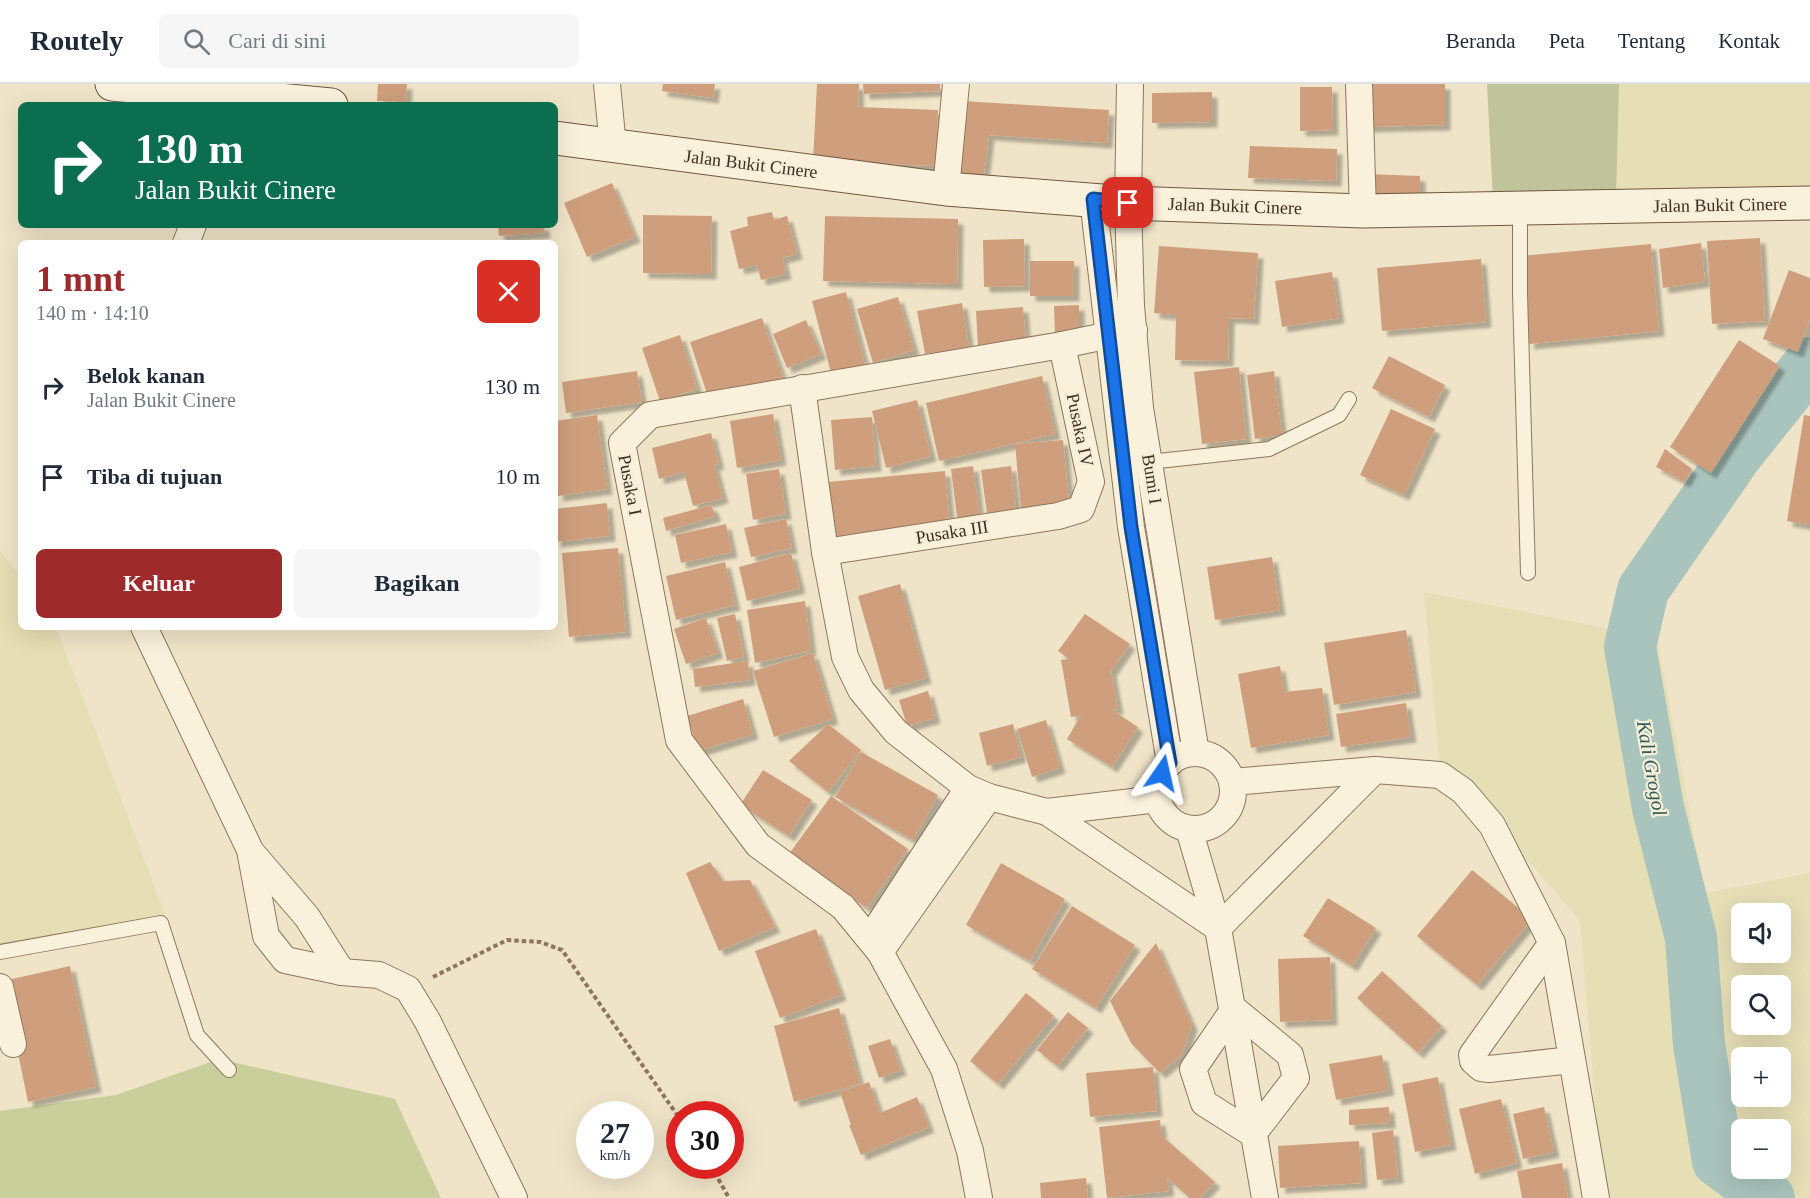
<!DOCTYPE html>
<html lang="id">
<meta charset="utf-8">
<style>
body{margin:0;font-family:Georgia,serif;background:#f6f6f7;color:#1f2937;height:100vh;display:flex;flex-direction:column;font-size:22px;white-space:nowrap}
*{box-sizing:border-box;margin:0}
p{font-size:20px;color:#747a83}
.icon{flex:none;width:33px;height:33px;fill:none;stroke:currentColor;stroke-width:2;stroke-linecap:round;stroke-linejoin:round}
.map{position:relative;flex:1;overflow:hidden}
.panel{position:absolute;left:18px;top:156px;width:540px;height:390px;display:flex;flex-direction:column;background:#fff;border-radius:9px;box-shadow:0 6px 24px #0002}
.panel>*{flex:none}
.hud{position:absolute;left:18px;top:18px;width:540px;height:126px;border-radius:9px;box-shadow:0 6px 24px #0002;background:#0b6e4f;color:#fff;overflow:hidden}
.fabs{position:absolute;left:1731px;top:819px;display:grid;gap:12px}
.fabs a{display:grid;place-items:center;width:60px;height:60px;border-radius:9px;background:#fff;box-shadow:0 6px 24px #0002;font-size:30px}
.speed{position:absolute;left:576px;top:1017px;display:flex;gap:12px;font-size:30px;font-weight:700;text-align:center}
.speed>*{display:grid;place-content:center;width:78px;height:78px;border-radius:50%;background:#fff;box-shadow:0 6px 24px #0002;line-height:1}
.speed small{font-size:15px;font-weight:400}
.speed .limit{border:9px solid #d22;background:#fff;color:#111}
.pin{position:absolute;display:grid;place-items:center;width:51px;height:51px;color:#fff;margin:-26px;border-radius:12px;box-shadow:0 3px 9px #0006}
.me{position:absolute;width:66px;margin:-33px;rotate:11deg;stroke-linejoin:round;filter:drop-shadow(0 0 4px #0008)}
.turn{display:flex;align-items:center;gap:21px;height:126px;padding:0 18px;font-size:27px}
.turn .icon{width:78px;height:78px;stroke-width:2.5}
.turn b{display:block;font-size:42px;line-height:51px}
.round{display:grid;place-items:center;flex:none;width:63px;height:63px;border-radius:9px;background:#f6f6f7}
.headline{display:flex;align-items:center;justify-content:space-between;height:102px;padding:0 18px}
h1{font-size:36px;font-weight:700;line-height:45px;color:#9e2a2b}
.action{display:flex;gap:12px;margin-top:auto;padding:12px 18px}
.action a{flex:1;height:69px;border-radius:9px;background:#9e2a2b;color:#fff;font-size:24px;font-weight:700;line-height:69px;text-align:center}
.action a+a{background:#f6f6f7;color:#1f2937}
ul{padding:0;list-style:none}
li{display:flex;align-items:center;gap:18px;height:90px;padding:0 18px}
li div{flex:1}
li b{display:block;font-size:22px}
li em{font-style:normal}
header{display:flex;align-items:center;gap:36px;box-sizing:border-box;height:84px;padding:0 30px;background:#fff;border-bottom:2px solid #e0e1e3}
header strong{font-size:28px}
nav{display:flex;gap:33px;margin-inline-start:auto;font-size:21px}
.search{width:420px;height:54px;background:#f6f6f7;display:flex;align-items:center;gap:15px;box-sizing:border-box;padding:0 21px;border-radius:9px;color:#747a83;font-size:22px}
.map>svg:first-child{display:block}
</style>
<header>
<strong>Routely</strong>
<div class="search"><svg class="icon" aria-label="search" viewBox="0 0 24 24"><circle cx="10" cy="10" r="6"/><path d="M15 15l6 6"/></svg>Cari di sini</div>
<nav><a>Beranda</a><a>Peta</a><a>Tentang</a><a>Kontak</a></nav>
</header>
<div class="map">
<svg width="1810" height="1114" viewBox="0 0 1810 1114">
<defs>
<filter id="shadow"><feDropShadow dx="5.5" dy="5.5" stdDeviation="1.5" flood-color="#0004"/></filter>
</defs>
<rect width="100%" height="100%" fill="#f0e4c8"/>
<g fill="#e6deb5" fill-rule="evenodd">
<polygon points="1619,0 1810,0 1810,125 1616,115"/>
<polygon points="0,466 21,493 21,543 56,543 168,838 0,866"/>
<path d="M1424,508L1657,554L1705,809L1810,789V1114H1603L1580,836L1439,676ZM1742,830H1780V868H1742ZM1742,902H1780V940H1742ZM1742,974H1780V1012H1742ZM1742,1046H1780V1084H1742Z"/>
</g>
<polygon fill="#c9cf9b" points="219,975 395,1015 441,1114 0,1114 0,1027 116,1011"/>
<polygon fill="#bfc49a" points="1487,0 1619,0 1616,115 1493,117"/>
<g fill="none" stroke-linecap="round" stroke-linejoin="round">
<polyline stroke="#a9c4bc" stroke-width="52" points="1769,1114 1718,1077 1699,960 1691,854 1658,724 1630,563 1643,506 1737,370 1810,279"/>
</g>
<g fill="#cf9f7d" filter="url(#shadow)">
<polygon points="378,0 407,0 406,18 377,17"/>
<polygon points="663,0 715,0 713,14 662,7"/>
<polygon points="817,0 859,0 858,23 938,26 936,82 813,77"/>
<polygon points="863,0 940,0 940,7 864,10"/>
<polygon points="1364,0 1445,0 1445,41 1365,43"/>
<polygon points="1300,3 1332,3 1333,46 1300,47"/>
<polygon points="1212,8 1212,38 1152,39 1152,9"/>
<polygon points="963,17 1109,26 1107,59 989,51 983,98 953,95"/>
<polygon points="1250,62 1337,65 1336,97 1248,94"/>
<polygon points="1368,90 1420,92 1420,115 1367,113"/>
<polygon points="612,99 635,153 587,173 564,119"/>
<polygon points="772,128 774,136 787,132 797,170 782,174 786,190 761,196 757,181 739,185 730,147 748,142 747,133"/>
<polygon points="643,131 712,132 711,190 643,189"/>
<polygon points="825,132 958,135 957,200 823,197"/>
<polygon points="498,141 544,141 545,149 499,152"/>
<polygon points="1760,154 1765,237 1712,240 1707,157"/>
<polygon points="1024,155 1025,202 984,203 983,156"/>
<polygon points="1701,159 1705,198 1663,204 1659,165"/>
<polygon points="1651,160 1659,247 1529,260 1521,172"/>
<polygon points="1159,162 1258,169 1254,235 1229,234 1228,277 1175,276 1176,231 1154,229"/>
<polygon points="1481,175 1486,238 1382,247 1377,184"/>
<rect x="1030" y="177" width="44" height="35"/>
<polygon points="1789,186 1810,194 1810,235 1798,268 1763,255"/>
<polygon points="1332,188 1339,234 1282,243 1275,197"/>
<polygon points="846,208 865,281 831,289 812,217"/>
<polygon points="898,213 914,266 873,279 857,225"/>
<polygon points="962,219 969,263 925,270 917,227"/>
<polygon points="1079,221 1079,250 1055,251 1054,222"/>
<polygon points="1023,223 1026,260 978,263 976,227"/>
<polygon points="762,234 783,294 710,319 690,258"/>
<polygon points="806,236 821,270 787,284 773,250"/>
<polygon points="680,251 697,305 660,317 642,264"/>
<polygon points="1739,256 1780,282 1711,389 1670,363"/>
<polygon points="1389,272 1445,301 1429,333 1372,304"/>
<polygon points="1239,283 1246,355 1202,360 1194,288"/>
<polygon points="637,287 642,318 566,329 562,298"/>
<polygon points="1274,287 1282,351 1255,355 1247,291"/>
<polygon points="1042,292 1055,350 939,377 926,319"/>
<polygon points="917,316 931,372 886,384 872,327"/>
<polygon points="1391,325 1435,345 1404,411 1360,391"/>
<polygon points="773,330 781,376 737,384 730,337"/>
<polygon points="597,331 607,405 558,412 555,337"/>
<polygon points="1804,331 1810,332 1810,441 1787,437"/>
<polygon points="872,333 876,382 835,386 831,336"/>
<polygon points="711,349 719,380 714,381 723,414 693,422 684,388 659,395 652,364"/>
<polygon points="1063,356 1069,420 1021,425 1015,360"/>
<polygon points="1665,365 1692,385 1685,398 1656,383"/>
<polygon points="973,382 980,437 958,440 951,385"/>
<polygon points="1011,382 1017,433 988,437 981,386"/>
<polygon points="779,385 786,430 753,436 746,390"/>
<polygon points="945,387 950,442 833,453 828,398"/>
<polygon points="607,419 610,452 555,458 555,425"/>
<polygon points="711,421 716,432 666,447 663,434"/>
<polygon points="786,435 792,464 751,473 744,444"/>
<polygon points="726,440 732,468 681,479 675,451"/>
<polygon points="618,464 626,548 569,553 562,469"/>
<polygon points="791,469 800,504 747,517 739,483"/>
<polygon points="1272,473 1280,526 1215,536 1207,483"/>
<polygon points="725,478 735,521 676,536 666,492"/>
<polygon points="900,500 926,594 885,606 858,512"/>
<polygon points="805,517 811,567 755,579 747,526"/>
<polygon points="735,530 744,573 727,577 717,534"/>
<polygon points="1085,530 1130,560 1111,587 1118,625 1112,626 1138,643 1112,683 1067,655 1081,631 1071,633 1061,576 1069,575 1058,567"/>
<polygon points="706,534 718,569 686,580 674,545"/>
<polygon points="1406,546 1416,608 1334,621 1324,559"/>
<polygon points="813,569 833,635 774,653 753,587"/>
<polygon points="748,577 750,596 695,603 693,585"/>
<polygon points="1280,582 1284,608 1322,604 1329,651 1251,664 1238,590"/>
<polygon points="928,607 935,634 907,642 899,616"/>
<polygon points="743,615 753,650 698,667 687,632"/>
<polygon points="1406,619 1411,653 1341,663 1336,630"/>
<polygon points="1046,636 1060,684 1032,693 1017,645"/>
<polygon points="828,640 861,666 828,708 789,677"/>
<polygon points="1013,640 1021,673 987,682 979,649"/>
<polygon points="861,668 938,711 913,756 835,713"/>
<polygon points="763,686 812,716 789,752 740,721"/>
<polygon points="831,712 908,765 867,824 789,770"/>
<polygon points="710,778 723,797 750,796 775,843 719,867 686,789"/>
<polygon points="1001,779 1065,815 1030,877 966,841"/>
<polygon points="1472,786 1532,835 1477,901 1417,852"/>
<polygon points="1328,814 1376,844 1352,882 1303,852"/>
<polygon points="1072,822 1135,861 1096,924 1032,885"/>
<polygon points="816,845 841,911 780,934 755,867"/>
<polygon points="1156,859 1192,941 1182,971 1160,989 1131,959 1110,917"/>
<polygon points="1330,873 1332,936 1280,938 1278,875"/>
<polygon points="70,882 96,1003 28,1018 3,897"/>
<polygon points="1382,887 1442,942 1418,969 1357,914"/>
<polygon points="1026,909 1054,932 998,1000 970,977"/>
<polygon points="839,924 860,1000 794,1018 774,942"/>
<polygon points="1068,928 1088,944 1057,982 1037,966"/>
<polygon points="890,955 901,986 879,994 868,962"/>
<polygon points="1382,971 1389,1006 1336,1016 1329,980"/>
<polygon points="1153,983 1157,1027 1090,1033 1086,989"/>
<polygon points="1438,993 1451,1061 1415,1068 1402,1000"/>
<polygon points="869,998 880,1029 917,1013 929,1043 861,1071 849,1041 851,1041 840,1008"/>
<polygon points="1501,1015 1517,1079 1475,1090 1459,1025"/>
<polygon points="1389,1023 1390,1039 1349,1041 1349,1026"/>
<polygon points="1544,1023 1554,1068 1523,1075 1513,1030"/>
<polygon points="1160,1036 1162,1052 1215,1098 1200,1114 1190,1114 1167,1094 1169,1107 1107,1114 1099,1043"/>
<polygon points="1393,1046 1398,1094 1377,1096 1372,1049"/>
<polygon points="1359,1057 1362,1099 1280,1104 1278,1062"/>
<polygon points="1562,1079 1568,1114 1522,1114 1517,1087"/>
<polygon points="1086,1094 1088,1114 1041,1114 1040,1099"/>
</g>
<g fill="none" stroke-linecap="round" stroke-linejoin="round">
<defs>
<g id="lane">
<polyline points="1520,124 1520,210 1528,489"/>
<polyline points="1149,378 1269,365 1339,331 1349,315"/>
<polyline points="0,868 161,839 197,951 229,986"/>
</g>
<g id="street">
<polyline points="607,0 613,63"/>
<polyline points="1130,0 1128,119 1131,222 1140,324 1196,669"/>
<polyline points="1359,0 1363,127"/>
<polyline points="946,105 956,0"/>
<polyline points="1093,115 1131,443 1170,679"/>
<polyline points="186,159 193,141"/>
<polyline points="802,304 825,468 845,573 861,606 896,648 968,704 989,713 1047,728 1158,715"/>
<polyline points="825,468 1058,432 1081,425 1091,398 1062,261"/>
<polyline points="144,543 250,766 266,852 285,876 342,888 379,891 408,905 428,938 514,1114"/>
<circle cx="1195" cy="707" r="38"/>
<polyline points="1232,698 1375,686 1440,691 1463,707 1492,741 1552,859 1596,1114"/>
<polyline points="1047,728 1218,844"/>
<polyline points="1189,745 1218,844"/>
<polyline points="252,769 307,833 342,888"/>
<polyline points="878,842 968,704"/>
<polyline points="1552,859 1472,971 1473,977 1481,984 1489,985 1572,976"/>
<polyline points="880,868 989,713"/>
<polyline points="0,903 13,960"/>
<polygon points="1234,925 1290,971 1296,994 1253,1050 1204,1019 1193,985"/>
<polyline points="979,1114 970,1067 944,985 880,868 843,823 758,761 679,656 622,359 650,331 1062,261 1134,246"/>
<polyline points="1265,1114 1218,844 1375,686"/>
</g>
<g id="secondary">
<polyline points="112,0 331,21"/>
<polyline points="555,54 946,105 1128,119 1363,127 1810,119"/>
</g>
</defs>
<use href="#lane" stroke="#8d765c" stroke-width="16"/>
<use href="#street" stroke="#8d765c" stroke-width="28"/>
<use href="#secondary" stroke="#6f573f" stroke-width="35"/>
<g stroke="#8d765c" stroke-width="4" stroke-dasharray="4.5 3" stroke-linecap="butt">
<polyline points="433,893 507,856 540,858 562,866 680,1035"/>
<polyline points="711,1082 729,1114"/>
</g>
<use href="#lane" stroke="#faf1dc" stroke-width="14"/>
<use href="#street" stroke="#faf1dc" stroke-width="26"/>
<use href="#secondary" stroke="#faf1dc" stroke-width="33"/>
</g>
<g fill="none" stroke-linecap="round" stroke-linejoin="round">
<defs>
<polyline id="route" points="1128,119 1093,115 1131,443 1170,679 1162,689"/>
</defs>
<use href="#route" stroke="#114b97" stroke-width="15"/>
<use href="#route" stroke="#1a73e8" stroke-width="10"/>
</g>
<g text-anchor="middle" stroke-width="4.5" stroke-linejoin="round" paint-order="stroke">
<g font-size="18" fill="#3d2e20" stroke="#f7eed8">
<text transform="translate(751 80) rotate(7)" y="6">Jalan Bukit Cinere</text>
<text transform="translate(1720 121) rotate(-1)" y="6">Jalan Bukit Cinere</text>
<text transform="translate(1235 122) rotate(2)" y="6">Jalan Bukit Cinere</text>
<text transform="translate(1080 346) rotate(78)" y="6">Pusaka IV</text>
<text transform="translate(1152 395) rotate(81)" y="6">Bumi I</text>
<text transform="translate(630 401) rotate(79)" y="6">Pusaka I</text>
<text transform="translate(952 448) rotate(-9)" y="6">Pusaka III</text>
</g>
<g font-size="20" font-style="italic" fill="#2f5d5a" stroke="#f7eed8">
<text transform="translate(1652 684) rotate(80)" y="7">Kali Grogol</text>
</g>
</g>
</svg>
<div class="fabs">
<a><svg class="icon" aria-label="sound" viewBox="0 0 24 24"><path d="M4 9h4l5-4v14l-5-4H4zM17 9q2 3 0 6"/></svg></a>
<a><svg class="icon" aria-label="search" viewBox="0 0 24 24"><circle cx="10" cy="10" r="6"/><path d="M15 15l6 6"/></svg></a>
<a>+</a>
<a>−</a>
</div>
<div class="speed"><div>27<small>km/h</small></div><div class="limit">30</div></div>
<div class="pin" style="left:1128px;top:119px;background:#d93025"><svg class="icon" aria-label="arrive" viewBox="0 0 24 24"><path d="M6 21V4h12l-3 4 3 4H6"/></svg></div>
<svg class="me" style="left:1162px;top:689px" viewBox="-20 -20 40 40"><path d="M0-17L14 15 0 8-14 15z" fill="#1a73e8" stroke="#fff" stroke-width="4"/></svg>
<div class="hud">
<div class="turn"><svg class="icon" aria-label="right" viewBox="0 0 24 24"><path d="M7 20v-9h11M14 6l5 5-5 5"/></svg><div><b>130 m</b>Jalan Bukit Cinere</div></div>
</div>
<section class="panel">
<div class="headline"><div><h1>1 mnt</h1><p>140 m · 14:10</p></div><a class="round" style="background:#d93025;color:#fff"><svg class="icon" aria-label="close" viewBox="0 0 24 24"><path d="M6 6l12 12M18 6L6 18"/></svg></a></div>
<ul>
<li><svg class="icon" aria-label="right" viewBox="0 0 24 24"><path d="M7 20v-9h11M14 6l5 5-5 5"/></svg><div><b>Belok kanan</b><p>Jalan Bukit Cinere</p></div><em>130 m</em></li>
<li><svg class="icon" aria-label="arrive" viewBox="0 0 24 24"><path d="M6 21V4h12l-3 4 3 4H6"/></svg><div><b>Tiba di tujuan</b></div><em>10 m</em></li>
</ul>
<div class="action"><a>Keluar</a><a>Bagikan</a></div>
</section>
</div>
